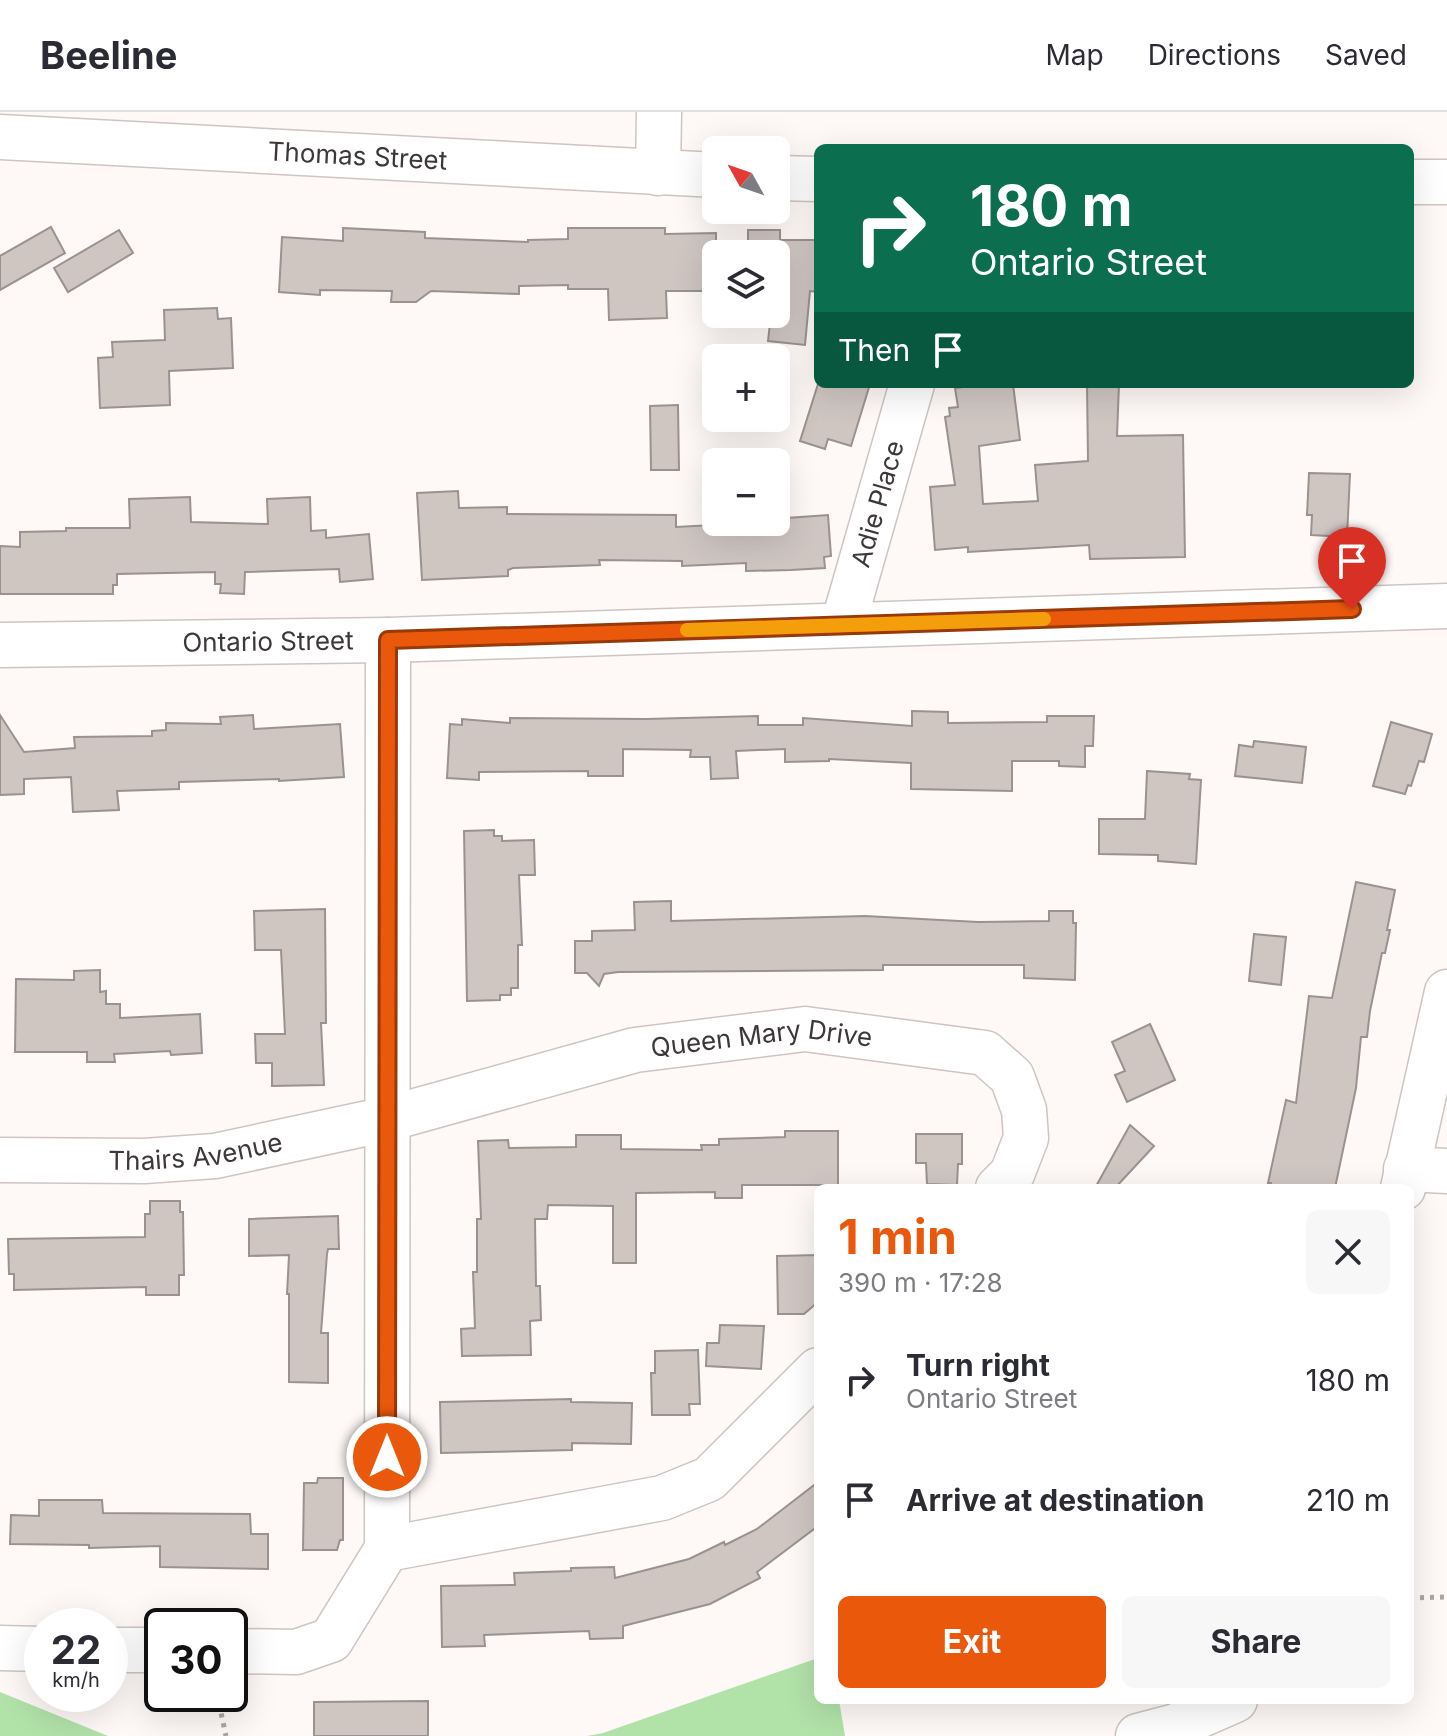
<!DOCTYPE html>
<meta charset="utf-8">
<style>
body{margin:0;font-family:Inter,sans-serif;background:#f7f7f7;color:#2b2b33;height:100vh;display:flex;flex-direction:column;font-size:30px;white-space:nowrap}
*{box-sizing:border-box;margin:0}
p{font-size:26px;color:#7c7c81}
.icon{flex:none;width:44px;height:44px;fill:none;stroke:currentColor;stroke-width:2;stroke-linecap:round;stroke-linejoin:round}
.map{position:relative;flex:1;overflow:hidden}
.side{position:absolute;left:814px;top:1072px;width:600px;height:520px;display:flex;flex-direction:column;background:#fff;border-radius:12px;box-shadow:0 8px 32px #0002}
.side>*{flex:none}
.banner{position:absolute;left:814px;top:32px;width:600px;height:244px;border-radius:12px;box-shadow:0 8px 32px #0002;background:#0b6e4f;color:#fff;overflow:hidden}
.needle{width:52px;rotate:310deg}
.fabs{position:absolute;left:702px;top:24px;display:grid;gap:16px}
.fabs a{display:grid;place-items:center;width:88px;height:88px;border-radius:12px;background:#fff;box-shadow:0 8px 32px #0002;font-size:40px}
.speed{position:absolute;left:24px;top:1496px;display:flex;gap:16px;font-size:40px;font-weight:700;text-align:center}
.speed>*{display:grid;place-content:center;width:104px;height:104px;border-radius:50%;background:#fff;box-shadow:0 8px 32px #0002;line-height:1}
.speed small{font-size:20px;font-weight:400}
.speed .limit{border:4px solid #111;border-radius:12px;background:#fff;color:#111}
.pin{position:absolute;display:grid;place-items:center;width:68px;height:68px;color:#fff;margin:-82px -34px;border-radius:50% 50% 50% 0;rotate:-45deg;box-shadow:0 0 8px #0007}
.pin .icon{rotate:45deg}
.me{position:absolute;width:88px;margin:-44px;rotate:0deg;stroke-linejoin:round;filter:drop-shadow(0 0 6px #0008)}
.turn{display:flex;align-items:center;gap:28px;height:168px;padding:0 24px;font-size:36px}
.turn .icon{width:104px;height:104px;stroke-width:2.5}
.turn b{display:block;font-size:56px;line-height:68px}
.then{display:flex;align-items:center;height:76px;padding:0 24px;background:#0003;gap:16px;font-size:30px}
.round{display:grid;place-items:center;flex:none;width:84px;height:84px;border-radius:12px;background:#f7f7f7}
.summary{display:flex;align-items:center;justify-content:space-between;height:136px;padding:0 24px}
h1{font-size:48px;font-weight:700;line-height:60px;color:#ea580c}
.cta{display:flex;gap:16px;margin-top:auto;padding:16px 24px}
.cta a{flex:1;height:92px;border-radius:12px;background:#ea580c;color:#fff;font-size:32px;font-weight:700;line-height:92px;text-align:center}
.cta a+a{background:#f7f7f7;color:#2b2b33}
ul{padding:0;list-style:none}
li{display:flex;align-items:center;gap:24px;height:120px;padding:0 24px}
li div{flex:1}
li b{display:block;font-size:30px}
li em{font-style:normal}
header{display:flex;align-items:center;gap:48px;box-sizing:border-box;height:112px;padding:0 40px;background:#fff;border-bottom:2px solid #e1e1e2}
header strong{font-size:38px}
nav{display:flex;gap:44px;margin-inline-start:auto;font-size:28px}
.map>svg:first-child{display:block}
</style>
<header>
<strong>Beeline</strong>
<nav><a>Map</a><a>Directions</a><a>Saved</a></nav>
</header>
<div class="map">
<svg width="1447" height="1624" viewBox="0 0 1447 1624">
<rect width="100%" height="100%" fill="#fef9f6"/>
<g fill="#b1e2a8">
<polygon points="818,1546 818,1588 839,1588 845,1624 587,1624 603,1621"/>
<polygon points="0,1580 108,1624 0,1624"/>
</g>
<g fill="#cfc6c2" stroke="#9b928f" stroke-width="2">
<polygon points="51,115 65,141 0,178 0,144"/>
<polygon points="343,116 425,120 425,126 528,130 528,128 568,127 568,116 665,116 665,122 716,121 716,179 666,179 667,206 609,208 608,177 568,177 568,173 519,174 519,182 431,179 416,190 391,190 392,179 320,178 320,183 279,180 282,125 343,129"/>
<polygon points="119,118 133,141 68,180 54,156"/>
<polygon points="748,118 780,118 780,128 818,128 818,180 810,179 805,233 768,229 771,202 776,202 776,142 748,142"/>
<polygon points="217,196 218,207 231,206 233,256 169,259 170,293 100,296 98,246 113,245 112,230 165,228 164,198"/>
<polygon points="818,272 870,272 851,334 828,327 825,337 800,329"/>
<polygon points="989,272 1013,272 1020,328 979,334 983,392 1038,389 1035,353 1088,349 1087,272 1119,272 1117,324 1183,323 1185,445 1090,447 1089,433 968,440 968,435 935,438 930,375 955,373 945,305 950,304 949,296 958,295 955,276"/>
<polygon points="678,293 679,358 651,358 650,294"/>
<polygon points="1309,361 1350,362 1347,425 1311,423 1312,403 1307,403"/>
<polygon points="458,379 459,396 507,395 507,402 676,403 676,415 732,412 732,410 788,410 787,406 828,403 831,444 824,445 825,456 791,458 746,459 746,451 682,454 682,449 599,448 600,453 513,456 508,458 508,464 422,468 417,381"/>
<polygon points="190,385 191,410 268,412 267,387 310,385 311,419 326,418 326,426 369,422 373,467 340,470 339,457 245,460 244,482 220,481 221,472 215,472 215,460 117,462 117,473 113,473 113,482 0,482 0,434 20,435 20,420 66,419 66,416 130,416 129,387"/>
<polygon points="912,599 948,600 948,611 1047,610 1047,604 1094,604 1093,634 1085,634 1085,655 1059,654 1059,649 1012,649 1012,679 911,677 911,651 829,647 829,649 785,650 785,637 736,639 738,666 711,667 710,645 690,645 691,638 623,637 623,664 588,664 588,659 479,660 479,668 447,666 450,612 462,613 462,607 510,611 510,606 646,607 758,604 758,613 803,613 803,606 912,614"/>
<polygon points="0,603 24,640 75,636 74,625 152,624 152,619 166,618 166,611 221,612 220,605 253,603 254,617 340,612 344,665 279,669 279,667 179,670 179,677 117,679 119,698 73,700 71,665 24,667 24,682 0,683"/>
<polygon points="1391,610 1432,622 1424,650 1419,649 1411,674 1408,673 1405,682 1373,674"/>
<polygon points="1254,629 1306,635 1302,671 1235,664 1239,633 1253,635"/>
<polygon points="1147,659 1190,662 1189,667 1201,668 1196,752 1158,749 1158,743 1099,742 1099,707 1145,707"/>
<polygon points="494,718 494,724 502,724 502,729 534,728 535,763 519,763 522,833 518,833 518,876 511,876 511,883 500,883 500,888 467,889 464,719"/>
<polygon points="1356,770 1395,778 1387,818 1390,818 1385,841 1382,841 1370,899 1367,925 1361,925 1356,976 1335,1076 1270,1076 1271,1071 1268,1071 1286,988 1296,991 1309,884 1332,886"/>
<polygon points="671,789 671,809 865,804 978,810 1049,809 1049,799 1073,799 1073,811 1076,811 1075,868 1024,866 1024,853 883,853 883,858 618,860 604,862 599,874 587,861 575,861 575,829 592,829 592,819 635,818 634,790"/>
<polygon points="325,797 326,911 321,911 324,973 272,974 272,951 256,951 255,922 285,922 281,838 255,838 254,799"/>
<polygon points="1254,822 1286,825 1281,873 1249,869"/>
<polygon points="100,858 100,880 106,879 106,892 120,892 120,906 200,902 202,941 171,943 170,939 114,942 115,950 87,950 87,940 15,940 16,867 74,868 74,859"/>
<polygon points="1150,912 1175,968 1127,990 1115,963 1125,959 1112,930"/>
<polygon points="1130,1013 1154,1034 1115,1076 1095,1076"/>
<polygon points="785,1019 838,1019 838,1073 742,1073 742,1086 715,1086 715,1080 636,1081 636,1151 613,1151 613,1094 548,1093 547,1107 535,1107 536,1174 540,1174 541,1208 530,1209 531,1243 462,1244 461,1217 475,1216 473,1160 477,1160 477,1107 481,1107 478,1029 508,1028 509,1036 576,1035 576,1023 621,1023 621,1037 702,1038 701,1033 719,1033 719,1027 785,1025"/>
<polygon points="916,1022 962,1022 962,1052 958,1052 957,1073 927,1072 926,1051 916,1051"/>
<polygon points="150,1089 180,1089 180,1100 183,1100 184,1163 179,1163 179,1183 146,1183 146,1175 14,1178 14,1162 9,1162 8,1127 145,1125 145,1102 150,1102"/>
<polygon points="338,1104 339,1137 328,1137 327,1142 321,1221 328,1221 328,1271 289,1270 289,1182 287,1182 289,1143 249,1144 249,1107"/>
<polygon points="818,1143 818,1190 804,1202 778,1202 777,1144"/>
<polygon points="720,1213 764,1214 761,1257 706,1254 707,1231 719,1231"/>
<polygon points="698,1238 700,1292 689,1292 690,1303 652,1303 651,1261 655,1261 655,1239"/>
<polygon points="571,1287 571,1290 632,1291 631,1332 572,1331 572,1338 441,1341 440,1290"/>
<polygon points="318,1366 343,1366 343,1428 340,1428 337,1438 303,1438 304,1371 317,1371"/>
<polygon points="818,1370 818,1414 757,1460 760,1466 710,1492 623,1514 623,1526 590,1527 589,1519 484,1523 485,1534 442,1535 441,1474 515,1473 514,1461 571,1459 571,1456 614,1455 615,1466 689,1447 724,1430 725,1433 757,1417"/>
<polygon points="39,1388 102,1388 103,1401 250,1402 251,1422 268,1422 268,1457 160,1455 160,1434 89,1436 89,1433 10,1432 11,1403 39,1404"/>
<polygon points="428,1589 428,1624 314,1624 314,1590"/>
</g>
<g fill="none" stroke-linecap="round" stroke-linejoin="round">
<defs>
<g id="minor">
<path id="s1" d="M0,25L716,63"/>
<polyline points="658,61 659,0"/>
<polyline points="776,66 818,67"/>
<polyline points="1410,70 1447,70"/>
<path id="s2" d="M843,513L912,272"/>
<path id="s3" d="M0,1048L144,1049L215,1044L387,1007L635,938L805,917L985,941L1012,965L1024,998L1026,1026L1012,1062L998,1076"/>
<polyline points="1403,1076 1447,880"/>
<polyline points="387,1437 662,1386 709,1367 818,1258"/>
<polyline points="0,1536 42,1537"/>
<polyline points="110,1538 162,1538"/>
<polyline points="230,1539 296,1540 331,1528 387,1437 388,528"/>
<polyline points="1138,1624 1176,1614 1235,1588"/>
</g>
<g id="major">
<path id="s4" d="M0,533L388,528L1447,494"/>
<polyline points="1406,1057 1447,1059"/>
</g>
</defs>
<use href="#minor" stroke="#cec5c2" stroke-width="47"/>
<use href="#major" stroke="#cec5c2" stroke-width="47"/>
<g stroke="#aaa6a3" stroke-width="5" stroke-dasharray="4 6" stroke-linecap="butt">
<polyline points="1410,1486 1447,1485"/>
<polyline points="217,1582 226,1624"/>
</g>
<use href="#minor" stroke="#fff" stroke-width="44"/>
<use href="#major" stroke="#fff" stroke-width="44"/>
</g>
<g fill="none" stroke-linecap="round" stroke-linejoin="round">
<defs>
<polyline id="route" points="387,1345 388,528 1352,497"/>
</defs>
<use href="#route" stroke="#983908" stroke-width="20"/>
<use href="#route" stroke="#ea580c" stroke-width="14"/>
<polyline stroke="#f59e0b" stroke-width="14" points="687,518 1044,507"/>
</g>
<g text-anchor="middle" stroke-width="8" stroke-linejoin="round" paint-order="stroke">
<g font-size="26" fill="#3c3837" stroke="#fff">
<text dy="9" stroke="none"><textPath href="#s1" startOffset="358">Thomas Street</textPath></text>
<text dy="9" stroke="none"><textPath href="#s2" startOffset="126">Adie Place</textPath></text>
<text dy="9" stroke="none"><textPath href="#s4" startOffset="268">Ontario Street</textPath></text>
<text dy="9" stroke="none"><textPath href="#s3" startOffset="776">Queen Mary Drive</textPath></text>
<text dy="9" stroke="none"><textPath href="#s3" startOffset="196">Thairs Avenue</textPath></text>
</g>
</g>
</svg>
<div class="fabs">
<a><svg class="needle" viewBox="-14 -14 28 28"><path d="M0-13l5 13h-10z" fill="#e53935"/><path d="M0 13l5-13h-10z" fill="#7c7c81"/></svg></a>
<a><svg class="icon" aria-label="layers" viewBox="0 0 24 24"><path d="M12 4l9 5-9 5-9-5zM3 14l9 5 9-5"/></svg></a>
<a>+</a>
<a>−</a>
</div>
<div class="speed"><div>22<small>km/h</small></div><div class="limit">30</div></div>
<div class="pin" style="left:1352px;top:497px;background:#d93025"><svg class="icon" aria-label="arrive" viewBox="0 0 24 24"><path d="M6 21V4h12l-3 4 3 4H6"/></svg></div>
<svg class="me" style="left:387px;top:1345px" viewBox="-20 -20 40 40"><circle r="17" fill="#ea580c" stroke="#fff" stroke-width="3"/><path d="M0-11L8 9 0 5-8 9z" fill="#fff"/></svg>
<div class="banner">
<div class="turn"><svg class="icon" aria-label="right" viewBox="0 0 24 24"><path d="M7 20v-9h11M14 6l5 5-5 5"/></svg><div><b>180 m</b>Ontario Street</div></div>
<div class="then">Then<svg class="icon" aria-label="arrive" viewBox="0 0 24 24"><path d="M6 21V4h12l-3 4 3 4H6"/></svg></div>
</div>
<section class="side">
<div class="summary"><div><h1>1 min</h1><p>390 m · 17:28</p></div><a class="round"><svg class="icon" aria-label="close" viewBox="0 0 24 24"><path d="M6 6l12 12M18 6L6 18"/></svg></a></div>
<ul>
<li><svg class="icon" aria-label="right" viewBox="0 0 24 24"><path d="M7 20v-9h11M14 6l5 5-5 5"/></svg><div><b>Turn right</b><p>Ontario Street</p></div><em>180 m</em></li>
<li><svg class="icon" aria-label="arrive" viewBox="0 0 24 24"><path d="M6 21V4h12l-3 4 3 4H6"/></svg><div><b>Arrive at destination</b></div><em>210 m</em></li>
</ul>
<div class="cta"><a>Exit</a><a>Share</a></div>
</section>
</div>
